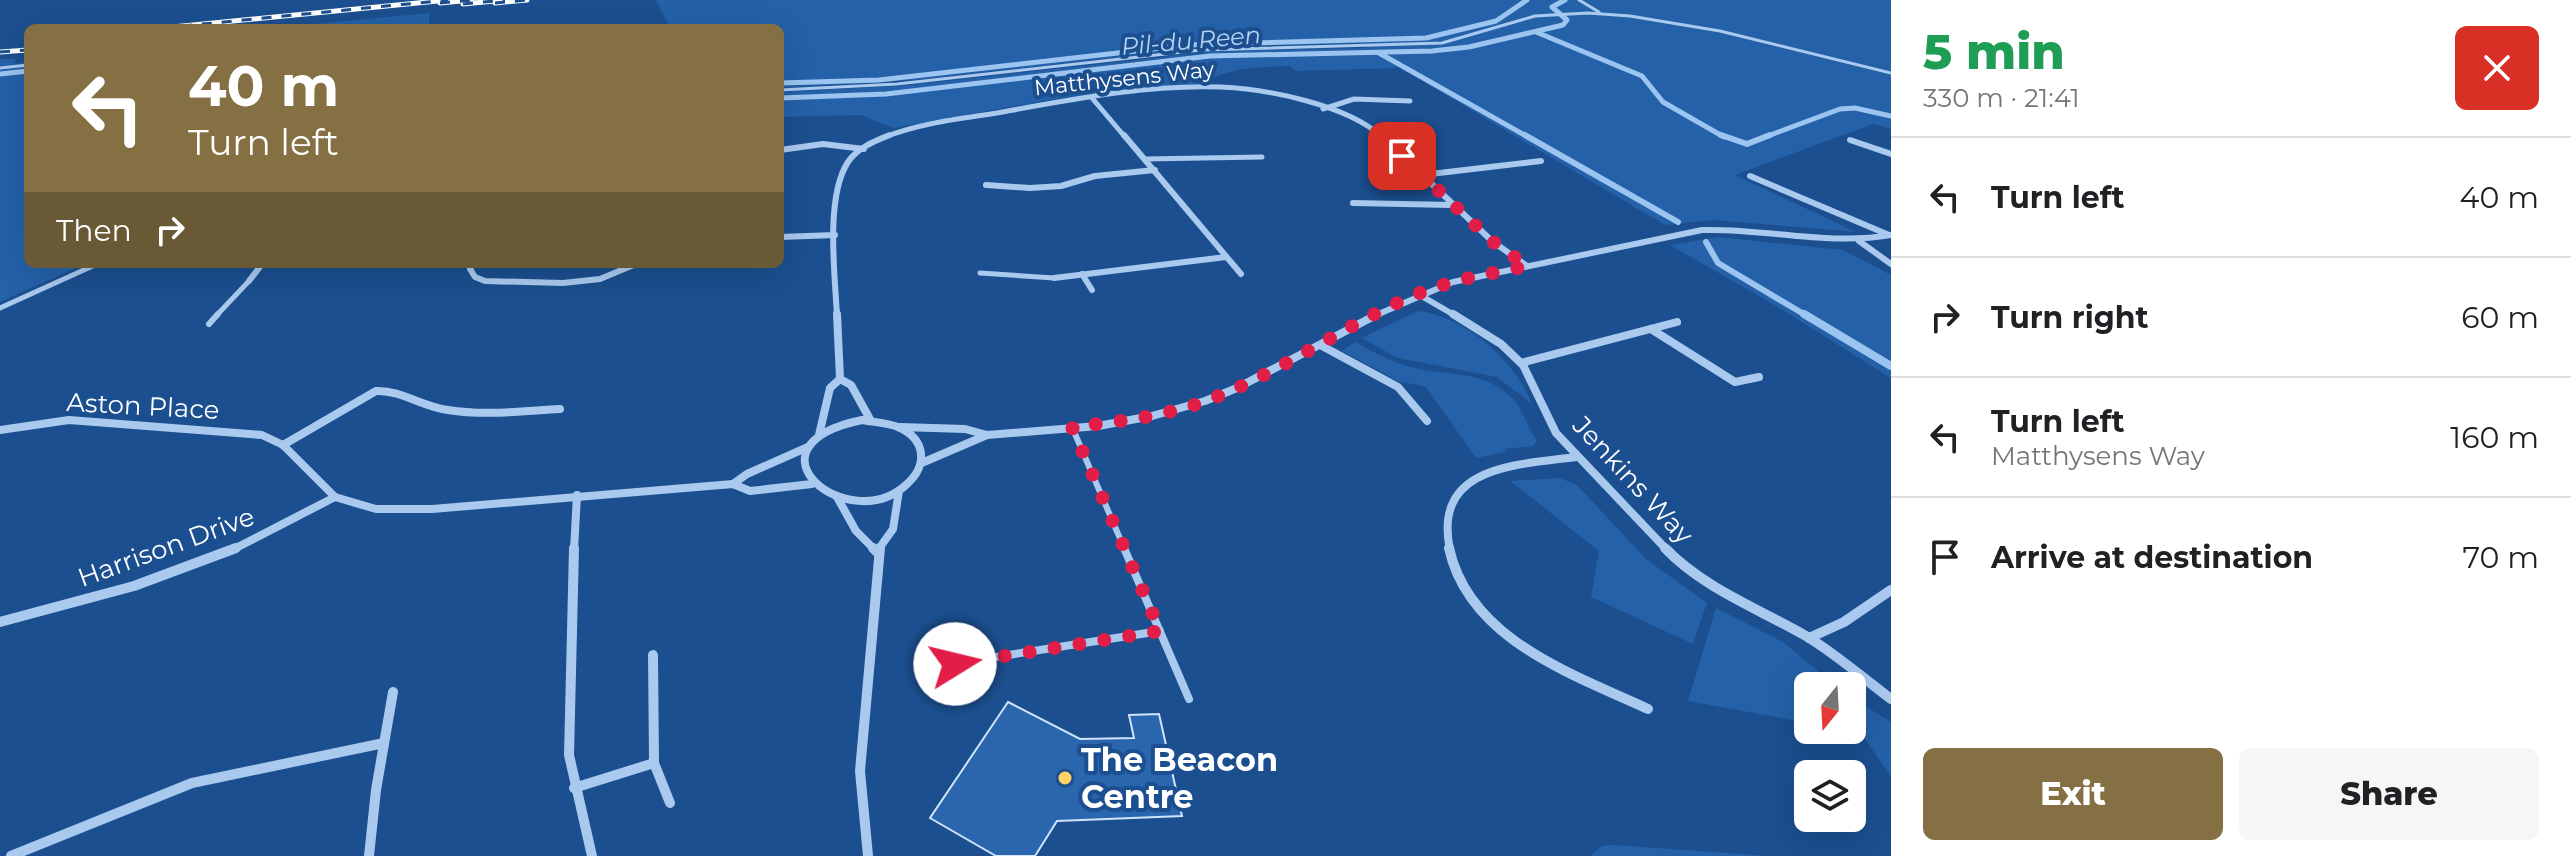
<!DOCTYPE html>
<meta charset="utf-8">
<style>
body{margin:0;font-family:Montserrat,sans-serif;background:#f6f6f6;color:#202124;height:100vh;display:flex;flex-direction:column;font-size:30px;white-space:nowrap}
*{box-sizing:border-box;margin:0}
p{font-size:26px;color:#757577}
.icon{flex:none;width:44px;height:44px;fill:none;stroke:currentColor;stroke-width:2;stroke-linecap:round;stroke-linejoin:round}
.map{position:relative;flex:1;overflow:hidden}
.side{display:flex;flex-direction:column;background:#fff;width:680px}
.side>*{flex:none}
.banner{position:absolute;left:24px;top:24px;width:760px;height:244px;border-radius:12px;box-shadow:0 8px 32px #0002;background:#847042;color:#fff;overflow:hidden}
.needle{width:52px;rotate:198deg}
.fabs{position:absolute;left:1794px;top:672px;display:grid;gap:16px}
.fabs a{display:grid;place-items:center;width:72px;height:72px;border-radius:12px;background:#fff;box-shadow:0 8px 32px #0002;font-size:40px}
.pin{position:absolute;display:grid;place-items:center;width:68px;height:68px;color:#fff;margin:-34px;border-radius:16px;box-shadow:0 4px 12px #0006}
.me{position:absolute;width:88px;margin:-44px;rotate:81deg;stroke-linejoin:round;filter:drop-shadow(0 0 6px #0008)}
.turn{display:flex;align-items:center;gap:28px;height:168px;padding:0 32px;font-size:36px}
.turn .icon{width:104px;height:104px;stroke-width:2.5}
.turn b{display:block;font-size:56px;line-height:68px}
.then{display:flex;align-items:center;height:76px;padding:0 32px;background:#0003;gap:16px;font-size:30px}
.round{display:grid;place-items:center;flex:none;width:84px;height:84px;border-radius:12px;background:#f6f6f6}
.headline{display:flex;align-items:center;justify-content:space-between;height:136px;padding:0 32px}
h1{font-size:48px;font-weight:800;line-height:60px;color:#1e9e55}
.button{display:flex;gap:16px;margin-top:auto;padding:16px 32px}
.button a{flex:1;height:92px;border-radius:12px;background:#847042;color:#fff;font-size:32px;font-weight:800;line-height:92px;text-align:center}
.button a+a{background:#f6f6f6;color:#202124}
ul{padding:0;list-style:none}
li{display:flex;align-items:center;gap:24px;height:120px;padding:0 32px;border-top:2px solid #e0e0e0}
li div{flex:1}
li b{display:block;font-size:30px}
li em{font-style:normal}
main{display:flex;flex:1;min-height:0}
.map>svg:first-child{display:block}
</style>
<main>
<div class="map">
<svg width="1891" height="856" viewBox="0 0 1891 856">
<rect width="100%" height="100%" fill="#1b4f8f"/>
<g fill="#2461a8">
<path d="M656,0H1891V129L1873,124L1735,175L1856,232L1714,220L1665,225L1389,61L1398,68L1295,71L1290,66C1261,67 1229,67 1203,83L1066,97L893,128L861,115L780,117V92L899,86L1227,50L1366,48L1360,43L1210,47L915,80L780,88V28H670Z"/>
<polygon points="429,13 429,28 274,28"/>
<polygon points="0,59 16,59 15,64 28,62 28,264 85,264 0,302"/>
<polygon points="1718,237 1843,250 1891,275 1891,378 1778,307 1670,245"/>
<path d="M1418,311C1466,317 1515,360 1532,404L1497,377L1398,358L1361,338Z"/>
<path d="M1355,342C1374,353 1396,364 1418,369C1451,375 1487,372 1512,398C1523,409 1528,428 1537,441L1533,446L1504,449L1506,452L1476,458L1426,387L1398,381L1342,351Z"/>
<polygon points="1560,478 1577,485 1646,559 1707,603 1693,644 1591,597 1599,551 1510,481"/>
<polygon points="1716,608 1783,642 1836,686 1808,686 1808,723 1688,701"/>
<polygon points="1852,698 1891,722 1891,777 1861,733 1845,730 1852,730"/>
<polygon points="1615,845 1768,856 1590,856 1602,846"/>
</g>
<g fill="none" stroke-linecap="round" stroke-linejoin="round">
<g stroke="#9cc4f0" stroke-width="5">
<polyline points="1536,32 1642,76 1663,102 1724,137"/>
<polyline points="1379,53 1528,137"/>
<polyline points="0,74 28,71"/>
<polyline points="780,83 879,80 1188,45 1426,38 1496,21 1527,0"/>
<polyline points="780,98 886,94 1210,56 1432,51 1469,47 1563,25 1567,20 1552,7 1565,0"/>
<polyline points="1765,137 1840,109 1855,108 1891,116"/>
</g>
<g stroke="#9cc4f0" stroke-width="6">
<polyline points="1525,135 1678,222"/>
<polyline points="1721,135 1747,144 1770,135"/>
<polyline points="1706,242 1718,263 1807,316"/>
</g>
<polyline stroke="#9cc4f0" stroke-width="8" points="1804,314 1891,366"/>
</g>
<polygon fill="#2a66ad" stroke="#cfe3fa" stroke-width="2" points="1008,702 1080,739 1134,738 1129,715 1159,714 1182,816 1057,821 1035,856 996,856 930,818"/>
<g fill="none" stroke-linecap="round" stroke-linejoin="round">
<g stroke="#a9c9ee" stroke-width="3">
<polyline points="1579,0 1599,12"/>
<polyline points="0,68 28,65"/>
<polyline points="780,90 897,84 1201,50 1442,43 1535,16 1588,13 1630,16 1720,31 1891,73"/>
</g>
<g stroke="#a9c9ee" stroke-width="5">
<polyline points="1145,159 1262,157"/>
<polyline points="980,273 1054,278"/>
<polyline points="0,308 97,264"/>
<polyline points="216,316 249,281"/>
</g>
<g stroke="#a9c9ee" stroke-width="6">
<polyline points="209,324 218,314"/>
<polyline points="1072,427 1125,550"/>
</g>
<g stroke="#a9c9ee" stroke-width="8">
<polyline points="1124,548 1189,699"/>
<polyline points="926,668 1160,631"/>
</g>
<g stroke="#a9c9ee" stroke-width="5">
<polyline points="1092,98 1125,137"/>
<polyline points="1323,109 1354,99 1410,101"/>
<path d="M885,137C921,123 959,119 997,113C1068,100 1149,84 1221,87C1267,89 1348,105 1382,137"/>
</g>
<g stroke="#a9c9ee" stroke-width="6">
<polyline points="1124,135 1241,274"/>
<polyline points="1380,135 1492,241 1527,266"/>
<polyline points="1850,140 1891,154"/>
<polyline points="780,150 823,144 864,149"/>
<polyline points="1422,175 1541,161"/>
<polyline points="1750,176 1889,235"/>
<polyline points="986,185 1030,188 1061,186 1095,176 1155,170"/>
<polyline points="1353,203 1452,205"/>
<polyline points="780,237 835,235"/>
<polyline points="1859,241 1891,264"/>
<polyline points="473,264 470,269 475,277 485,281 563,283 600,279 636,264"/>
<polyline points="1082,274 1092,290"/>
<polyline points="1054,278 1226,257"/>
<polyline points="249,281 262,264"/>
<polyline points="1418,294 1456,316"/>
<path d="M837,316C835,275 825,197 848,162C857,148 875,141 890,135"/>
<path d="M1374,316L1453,282L1702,230C1765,228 1828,246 1891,235"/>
</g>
<g stroke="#a9c9ee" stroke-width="8">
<polyline points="837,314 840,379"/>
<polyline points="1453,314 1501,344 1523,365 1556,433 1667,550"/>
<polyline points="1651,329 1735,382 1759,377"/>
<polyline points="1322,346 1398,387 1427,421"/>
<polyline points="1521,363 1677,322"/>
<polyline points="840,379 851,385 871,421"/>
<path d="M862,420C873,422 888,423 898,427C926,439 928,465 907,484C849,539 736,446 862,420Z"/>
<polyline points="900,427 965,429 987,435 1098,426 1152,416 1205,401 1237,388 1378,314"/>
<polyline points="0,430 69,420 262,435 283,445 335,497"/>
<polyline points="819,435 830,388 840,379"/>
<path d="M283,445L376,391C402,390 422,407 448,410C485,416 523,411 560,409"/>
<polyline points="924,462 987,435"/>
<polyline points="733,484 747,474 808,447"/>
<polyline points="837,497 856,531 875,550"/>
<polyline points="232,550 335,497 376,509 432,509 733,484 750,491 812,484"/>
<polyline points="574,550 577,495"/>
<polyline points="878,550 893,529 899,491"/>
<path d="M1450,550C1432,465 1517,465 1576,457"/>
</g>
<g stroke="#a9c9ee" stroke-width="10">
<polyline points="574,548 569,755 592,856"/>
<polyline points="873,548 877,552"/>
<path d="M1449,548C1469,640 1573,674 1648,709"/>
<path d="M1665,548C1703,588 1759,609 1806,636C1836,654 1863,678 1891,699"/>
<polyline points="0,622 134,586 236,548"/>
<polyline points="1809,638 1844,622 1891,590"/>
<polyline points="653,655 654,763 670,803"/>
<polyline points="574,788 654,763"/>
<polyline points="11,856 192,783 384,743"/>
<polyline points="369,856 376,790 393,692"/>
<polyline points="868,856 860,771 880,548"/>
</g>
<defs>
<g id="rail">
<polyline points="440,3 472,0"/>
<polyline points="495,3 527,0"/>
<polyline points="463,4 505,0"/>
<polyline points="162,28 448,0"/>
<polyline points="0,52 28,50"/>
</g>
</defs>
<use href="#rail" stroke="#fff" stroke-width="5"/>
<use href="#rail" stroke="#1b4f8f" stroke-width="3" stroke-dasharray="10" stroke-linecap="butt"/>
</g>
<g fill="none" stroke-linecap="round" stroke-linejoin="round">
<path stroke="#e11d48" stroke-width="14" stroke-dasharray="0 25.2" d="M955,664L1160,631L1072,427C1117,422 1160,417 1203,402C1278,375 1342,326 1415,295C1450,280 1489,274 1527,266L1492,241L1402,156"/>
</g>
<circle fill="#ffd166" stroke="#1b4f8f" stroke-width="3" cx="1065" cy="778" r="8"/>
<g text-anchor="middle" stroke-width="8" stroke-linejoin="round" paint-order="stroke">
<g font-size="22" fill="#fff" stroke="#1b4f8f">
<text transform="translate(1124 78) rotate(-6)" y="8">Matthysens Way</text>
</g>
<g font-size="24" font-style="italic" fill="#b5d3f5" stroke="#1b4f8f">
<text transform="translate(1191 41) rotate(-5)" y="8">Pil-du Reen</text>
</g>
<g font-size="26" fill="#fff" stroke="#1b4f8f">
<text transform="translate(143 406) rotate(3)" y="9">Aston Place</text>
<text transform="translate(1633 480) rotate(47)" y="9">Jenkins Way</text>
<text transform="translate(166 547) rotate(-20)" y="9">Harrison Drive</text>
</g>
<g font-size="32" font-weight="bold" fill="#fff" stroke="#1b4f8f" text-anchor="start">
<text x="1081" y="771">The Beacon<tspan x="1081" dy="37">Centre</tspan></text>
</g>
</g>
</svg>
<div class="fabs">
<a><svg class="needle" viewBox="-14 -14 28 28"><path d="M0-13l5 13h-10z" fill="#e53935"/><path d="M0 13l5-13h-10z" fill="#757577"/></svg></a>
<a><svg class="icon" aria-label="layers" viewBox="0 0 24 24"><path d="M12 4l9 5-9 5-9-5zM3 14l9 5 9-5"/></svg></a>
</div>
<div class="pin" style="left:1402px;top:156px;background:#d93025"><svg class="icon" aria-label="arrive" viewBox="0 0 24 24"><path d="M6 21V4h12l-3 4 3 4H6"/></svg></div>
<svg class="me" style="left:955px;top:664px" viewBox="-20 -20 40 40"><circle r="19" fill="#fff"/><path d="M0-13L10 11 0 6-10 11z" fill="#e11d48"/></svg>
<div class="banner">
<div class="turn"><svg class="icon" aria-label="left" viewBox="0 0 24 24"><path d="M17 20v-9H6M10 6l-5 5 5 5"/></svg><div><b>40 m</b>Turn left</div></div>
<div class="then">Then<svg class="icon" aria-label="right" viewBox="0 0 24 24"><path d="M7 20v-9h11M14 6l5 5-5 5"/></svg></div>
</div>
</div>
<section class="side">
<div class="headline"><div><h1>5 min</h1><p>330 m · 21:41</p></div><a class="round" style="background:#d93025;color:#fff"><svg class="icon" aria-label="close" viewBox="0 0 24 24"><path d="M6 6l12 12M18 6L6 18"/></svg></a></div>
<ul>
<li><svg class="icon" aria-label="left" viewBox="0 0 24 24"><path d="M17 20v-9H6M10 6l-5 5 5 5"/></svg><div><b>Turn left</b></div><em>40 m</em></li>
<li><svg class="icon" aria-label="right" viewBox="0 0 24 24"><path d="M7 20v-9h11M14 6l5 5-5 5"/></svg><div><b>Turn right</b></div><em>60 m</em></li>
<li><svg class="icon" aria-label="left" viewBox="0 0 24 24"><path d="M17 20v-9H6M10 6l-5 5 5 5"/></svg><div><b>Turn left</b><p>Matthysens Way</p></div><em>160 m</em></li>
<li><svg class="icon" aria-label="arrive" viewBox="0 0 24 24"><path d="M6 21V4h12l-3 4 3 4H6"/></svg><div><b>Arrive at destination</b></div><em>70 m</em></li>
</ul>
<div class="button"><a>Exit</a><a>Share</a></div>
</section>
</main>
